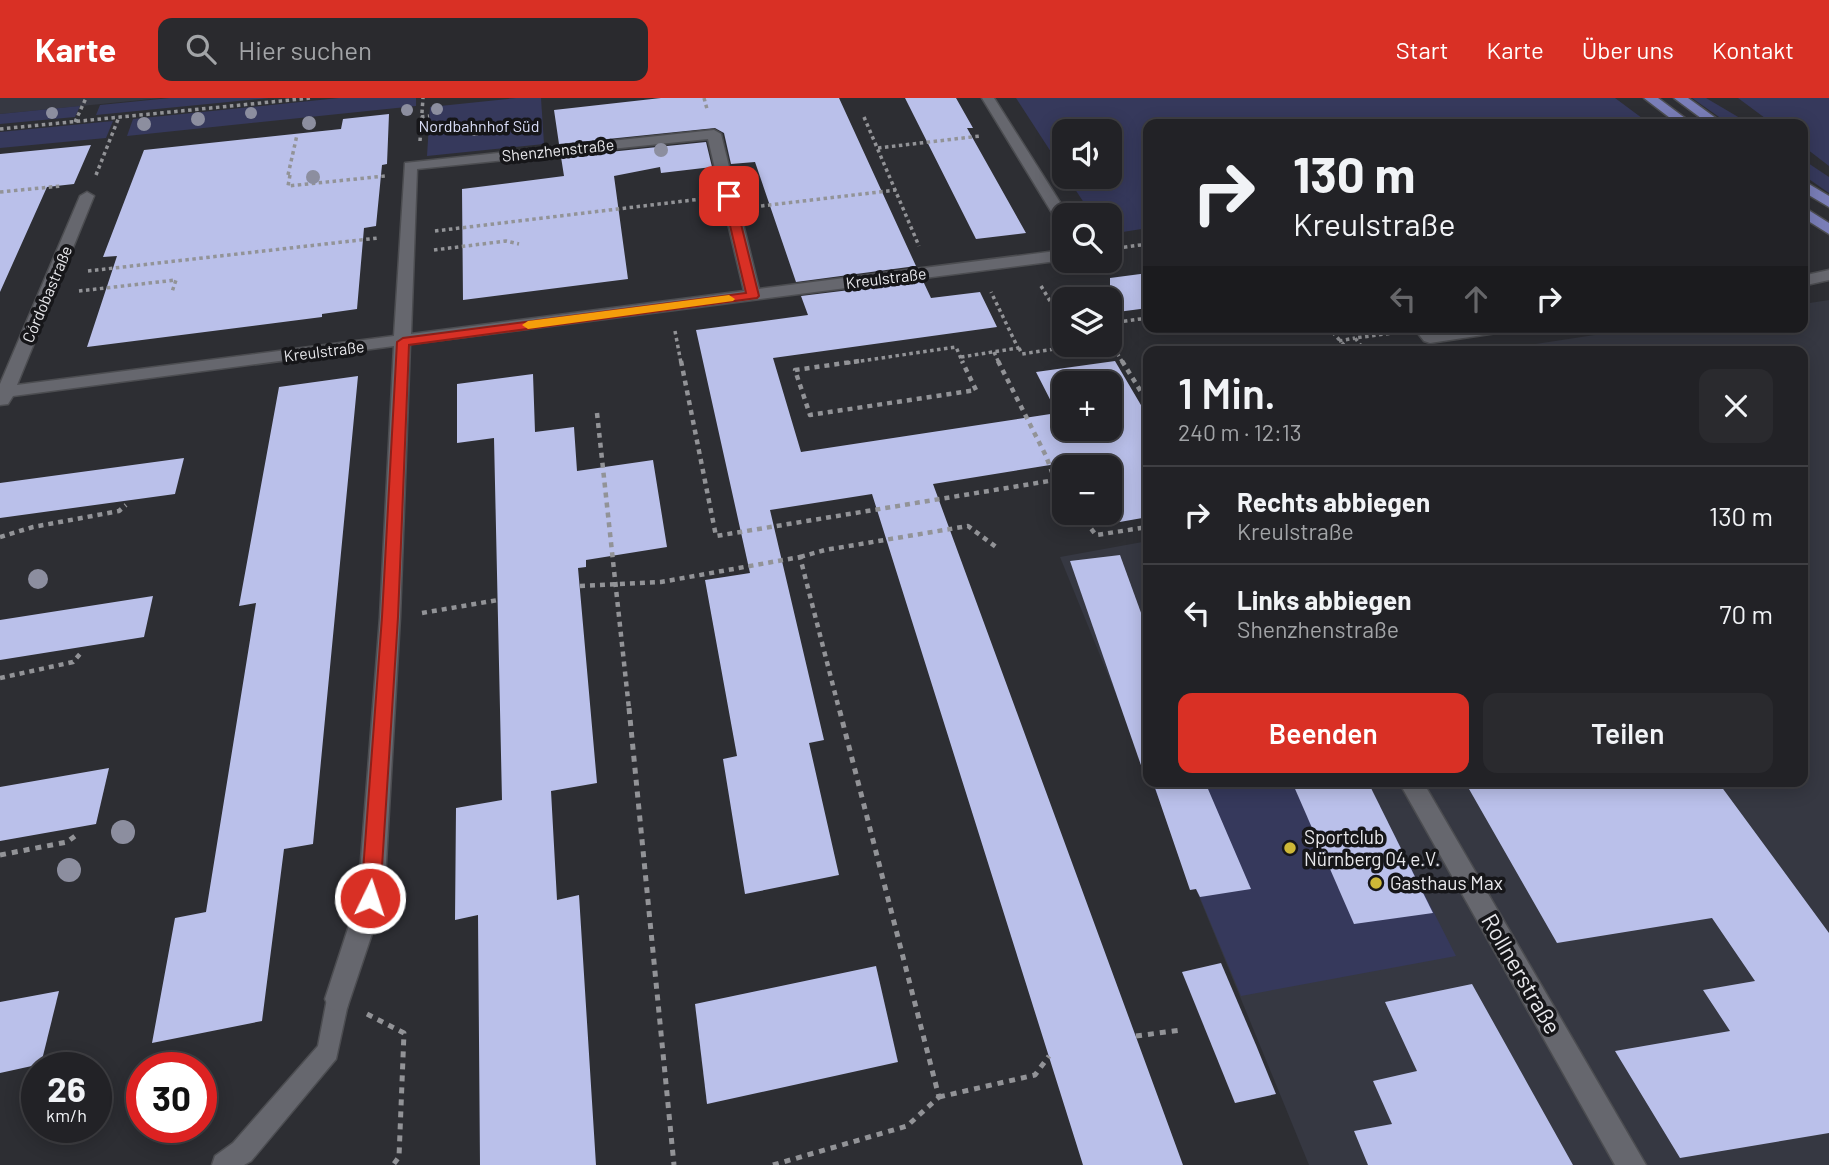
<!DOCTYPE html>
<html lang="de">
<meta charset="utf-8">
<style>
body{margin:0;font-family:Barlow,sans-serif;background:#2a2a2e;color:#f1f3f6;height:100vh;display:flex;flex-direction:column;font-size:26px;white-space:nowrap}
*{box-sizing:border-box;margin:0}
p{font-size:23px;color:#a2a4a7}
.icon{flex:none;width:38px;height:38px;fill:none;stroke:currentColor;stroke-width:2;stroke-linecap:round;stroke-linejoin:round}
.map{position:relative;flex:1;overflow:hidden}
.sheet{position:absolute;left:1143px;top:248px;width:665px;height:441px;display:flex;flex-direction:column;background:#222226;border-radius:14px;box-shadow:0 4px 18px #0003,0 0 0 2px #3f3f43}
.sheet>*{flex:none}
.banner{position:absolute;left:1143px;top:21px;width:665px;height:214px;border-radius:14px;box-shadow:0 4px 18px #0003,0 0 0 2px #3f3f43;background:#222226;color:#f1f3f6;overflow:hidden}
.tools{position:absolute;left:1052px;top:21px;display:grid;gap:14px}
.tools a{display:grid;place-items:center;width:70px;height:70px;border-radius:14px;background:#222226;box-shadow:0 4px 18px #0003,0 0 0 2px #3f3f43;font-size:35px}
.speed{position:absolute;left:21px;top:954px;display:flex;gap:14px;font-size:35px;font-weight:700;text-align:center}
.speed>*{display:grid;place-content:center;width:91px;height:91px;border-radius:50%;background:#222226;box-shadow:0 4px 18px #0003,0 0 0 2px #3f3f43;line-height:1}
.speed small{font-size:18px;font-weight:400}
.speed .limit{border:10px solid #d22;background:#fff;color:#111}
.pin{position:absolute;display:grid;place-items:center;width:60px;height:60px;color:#fff;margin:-30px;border-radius:14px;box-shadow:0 4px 10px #0006}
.me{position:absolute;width:77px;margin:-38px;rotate:4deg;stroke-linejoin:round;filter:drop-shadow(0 0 5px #0008)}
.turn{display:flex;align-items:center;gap:24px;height:147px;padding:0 35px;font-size:32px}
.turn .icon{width:91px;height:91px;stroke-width:2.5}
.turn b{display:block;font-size:49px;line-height:60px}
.lanes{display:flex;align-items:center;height:66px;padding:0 35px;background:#0003;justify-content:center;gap:35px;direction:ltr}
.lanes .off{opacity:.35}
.round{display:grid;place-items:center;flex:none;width:74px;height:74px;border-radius:14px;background:#2a2a2e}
.headline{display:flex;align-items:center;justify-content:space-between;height:119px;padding:0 35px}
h1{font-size:42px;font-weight:600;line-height:52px}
.action{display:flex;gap:14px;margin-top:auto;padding:14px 35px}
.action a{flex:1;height:80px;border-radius:14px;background:#d93025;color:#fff;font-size:28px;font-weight:600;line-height:80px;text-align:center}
.action a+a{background:#2a2a2e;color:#f1f3f6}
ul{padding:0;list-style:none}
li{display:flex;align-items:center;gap:21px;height:98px;padding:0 35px;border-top:2px solid #3f3f43}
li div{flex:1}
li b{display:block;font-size:26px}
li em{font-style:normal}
header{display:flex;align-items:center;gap:42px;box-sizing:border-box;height:98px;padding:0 35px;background:#d93025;color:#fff}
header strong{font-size:33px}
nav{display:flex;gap:38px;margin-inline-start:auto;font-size:24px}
.search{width:490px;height:63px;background:#2a2a2e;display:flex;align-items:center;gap:18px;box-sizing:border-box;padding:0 24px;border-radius:14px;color:#a2a4a7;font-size:26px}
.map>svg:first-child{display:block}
</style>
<header>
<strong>Karte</strong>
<div class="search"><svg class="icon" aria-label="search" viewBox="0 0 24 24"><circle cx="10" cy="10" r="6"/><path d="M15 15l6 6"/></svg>Hier suchen</div>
<nav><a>Start</a><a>Karte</a><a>Über uns</a><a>Kontakt</a></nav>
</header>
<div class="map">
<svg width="1829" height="1067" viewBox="0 0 1829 1067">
<rect width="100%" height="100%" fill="#2d2e33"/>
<g fill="#363842">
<polygon points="0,0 162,0 0,16"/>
<polygon points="1829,202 1829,1067 1309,1067 1152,684 1802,684 1802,254 1482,254 1647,229 1802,229 1803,206"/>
<polygon points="1148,443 1148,675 1060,459"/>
</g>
<g fill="#36395c">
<polygon points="170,0 269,0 96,17 100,7"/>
<polygon points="339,0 416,0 416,8 127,38 133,21"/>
<polygon points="516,0 541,0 544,46 427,58 430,9"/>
<polygon points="1016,0 1615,0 1650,26 1148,26 1148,130 1110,136 1110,117 1092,117 1067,79 1110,79 1110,33 1064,33 1064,74"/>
<polygon points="1692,0 1706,0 1750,26 1729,26"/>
<polygon points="1738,0 1829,0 1829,68 1803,48 1802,26 1773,26"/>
<polygon points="80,8 75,19 0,26 0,16"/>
<polygon points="113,23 106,40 0,50 0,34"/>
<polygon points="1802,61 1829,79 1829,95 1803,77"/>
<polygon points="1152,684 1363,684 1372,701 1376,701 1456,858 1241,898"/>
</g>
<g fill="#bac0ea" fill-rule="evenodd">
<polygon points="661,0 839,0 916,168 796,184 755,64 731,66 724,35 715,30 559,46 554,12"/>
<polygon points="905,0 956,0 973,30 967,30 1026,135 976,141"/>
<polygon points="389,16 387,66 382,67 376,128 364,130 357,211 322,216 322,219 87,249 117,158 103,159 144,52 341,31 343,21"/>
<polygon points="706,44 712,69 661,75 660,69 614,78 628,181 463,202 462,91 564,78 561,59"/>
<polygon points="91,47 74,86 47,89 0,194 0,56"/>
<polygon points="1148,175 1148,210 1110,215 1110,180"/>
<path d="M923,183L931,200L980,194L997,229L773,260L801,354L1057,315L1036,274L1115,263L1148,319V419L1114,425L1109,415L1110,369H1085L1081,362L933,386L1183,1067H1083L872,396L770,412L824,642L809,645L839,777L745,796L723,661L737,658L705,482L750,475L696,232L808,217L801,198ZM1064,285H1110V331H1064Z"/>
<polygon points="533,276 535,334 574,329 577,373 653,362 667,449 586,462 586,469 578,470 597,685 551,693 557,802 579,797 596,1067 480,1067 478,817 455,822 456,710 502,702 494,340 457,345 457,286"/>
<polygon points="358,278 313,746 284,751 262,923 152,945 175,820 206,814 256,505 239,508 279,289"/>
<polygon points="184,360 175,396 0,420 0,385"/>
<polygon points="1120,457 1148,534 1148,672 1143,673 1070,463"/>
<polygon points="153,498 144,539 0,562 0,522"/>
<polygon points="109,670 96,726 0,743 0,689"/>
<polygon points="1153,684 1205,684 1251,791 1200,799 1196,791 1190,792"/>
<polygon points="1292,684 1368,684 1433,815 1354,826"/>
<polygon points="1465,684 1718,684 1829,835 1829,1035 1680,1060 1615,953 1730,933 1703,892 1755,883 1712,820 1557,845"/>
<polygon points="1221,865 1256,947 1276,996 1235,1005 1182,874"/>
<polygon points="876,868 898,964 707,1006 695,906"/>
<polygon points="1472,886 1573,1067 1368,1067 1354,1033 1392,1026 1373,983 1417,973 1385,904"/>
<polygon points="59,893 41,966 0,975 0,904"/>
</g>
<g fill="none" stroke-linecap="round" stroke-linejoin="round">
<defs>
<polygon id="lane" points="338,891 346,894 349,901 336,961 251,1063 244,1067 212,1067 215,1058 233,1045 318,948 327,901 330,894"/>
<g id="street">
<polygon points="982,0 994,0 1068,117 1064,117 1064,127 1057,123"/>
<path d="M714,32L721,36L759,191L1064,152V162L410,246L400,519L384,800L347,910L338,913L329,910L325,901L358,800L380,519L394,248L13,298L8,306L0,307V286L80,98L87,94L94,98L17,287L394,238L405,65ZM708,41L744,193L411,236L417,71Z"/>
<polygon points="1829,172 1829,182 1802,188 1802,178"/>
<polygon points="1413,229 1430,229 1434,234 1469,229 1511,229 1503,234 1430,245 1424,243"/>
<polygon points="1399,684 1423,684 1646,1067 1615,1067"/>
</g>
<g id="primary">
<polygon points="1644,0 1658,0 1693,26 1678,26"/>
<polygon points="1674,0 1688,0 1724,26 1709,26"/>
<polygon points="1802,82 1829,98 1829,109 1802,93"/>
<polygon points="1802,108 1829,125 1829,136 1802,119"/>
</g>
</defs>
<use href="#lane" stroke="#4c4d51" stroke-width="3"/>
<use href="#street" stroke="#4c4d51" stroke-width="3"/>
<use href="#primary" stroke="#4c4d51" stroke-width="3"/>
<g stroke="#929397" stroke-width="3.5" stroke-dasharray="3.5 3.5" stroke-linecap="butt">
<polyline points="704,0 707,11"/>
<polyline points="421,19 429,18"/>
<polyline points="864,19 919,148"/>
<polyline points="75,24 86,0"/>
<polyline points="0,31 311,0"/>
<polyline points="420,43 423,0"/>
<polyline points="878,50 980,38"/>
<polyline points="96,77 119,19"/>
<polyline points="288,77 297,37"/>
<polyline points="290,77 288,88 385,78"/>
<polyline points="0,94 61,88"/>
<polyline points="761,108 896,92"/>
<polyline points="435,133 701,101"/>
<polyline points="1110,151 1148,146"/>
<polyline points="434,152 506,143 519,146"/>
<polyline points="88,173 378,140"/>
<polyline points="1041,188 1064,226"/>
<polyline points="79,193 176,182 172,194"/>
<polyline points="1110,225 1148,220"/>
<polyline points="1328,229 1350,254"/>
<polyline points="675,233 681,265"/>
<polyline points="1110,243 1123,265"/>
<polyline points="1339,243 1355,240"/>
<polyline points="1019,250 1022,256 1080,247"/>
<polyline points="994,254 999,265"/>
<polyline points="1366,254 1355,240 1393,235"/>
<polyline points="961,259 1018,250 991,194"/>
<polyline points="847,265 956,249 963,265"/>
</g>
<g stroke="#929397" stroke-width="4.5" stroke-dasharray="5 5" stroke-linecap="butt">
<polyline points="681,263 716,438 1055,382 1064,394"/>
<polyline points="859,263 795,272 810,317 976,292 962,263"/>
<polyline points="998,263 1046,358 1055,382"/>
<polyline points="1122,263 1148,305"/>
<polyline points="597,315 629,611"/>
<polyline points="1079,415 1096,437 1148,429"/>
<polyline points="0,439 33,429 119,413 126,407"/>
<polyline points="800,459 825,452 968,428 996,449"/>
<polyline points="580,488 661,484 800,459 839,611"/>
<polyline points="422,515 498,502"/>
<polyline points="0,580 73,564 80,556"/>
</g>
<g stroke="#929397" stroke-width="5" stroke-dasharray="6 6" stroke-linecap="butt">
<polyline points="629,610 674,1067"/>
<polyline points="0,757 67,744 79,735"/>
<polyline points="367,916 404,935 399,1059 393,1067"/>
<polyline points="1136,938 1181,932"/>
<polyline points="939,999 1035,977 1049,958"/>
<polyline points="773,1067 907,1028 939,999 839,610"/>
</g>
<use href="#lane" fill="#66676e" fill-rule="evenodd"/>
<use href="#street" fill="#66676e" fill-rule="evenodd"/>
<use href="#primary" fill="#7a7eb8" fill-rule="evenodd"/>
</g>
<g fill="#8c8e9f">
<circle cx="437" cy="11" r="6"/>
<circle cx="407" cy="12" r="6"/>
<circle cx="52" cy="15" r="6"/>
<circle cx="251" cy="15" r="6"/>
<circle cx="198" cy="21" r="7"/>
<circle cx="309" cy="25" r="7"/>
<circle cx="144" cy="26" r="7"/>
<circle cx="475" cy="31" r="7"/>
<circle cx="661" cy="52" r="7"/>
<circle cx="313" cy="79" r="7"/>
<circle cx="38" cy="481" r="10"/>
<circle cx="123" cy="734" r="12"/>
<circle cx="69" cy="772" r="12"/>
</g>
<polygon fill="#d93025" stroke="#8d1f18" stroke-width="2" points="729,94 734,98 759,198 757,200 409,247 398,519 380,800 377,806 370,808 364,806 361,800 382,519 397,244 403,240 746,195 723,98"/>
<polygon fill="#f59e0b" points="729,197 735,201 733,203 528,231 522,227 528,223"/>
<g fill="#ceb837" stroke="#161619" stroke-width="2.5">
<circle cx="1290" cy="750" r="7"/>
<circle cx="1376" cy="785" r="7"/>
</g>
<g text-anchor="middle" stroke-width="7" stroke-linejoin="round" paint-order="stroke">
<g font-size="16" fill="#d9ddf7" stroke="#161619">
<text x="479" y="34">Nordbahnhof Süd</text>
</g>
<g font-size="16" fill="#e8e8ec" stroke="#161619">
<text transform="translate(558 52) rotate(-6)" y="6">Shenzhenstraße</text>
<text transform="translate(886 180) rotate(-7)" y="6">Kreulstraße</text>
<text transform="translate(47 196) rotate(-67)" y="6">Córdobastraße</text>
<text transform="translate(324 253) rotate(-7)" y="6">Kreulstraße</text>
</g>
<g font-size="19" fill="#e8e8ec" stroke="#161619" text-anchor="start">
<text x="1304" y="746">Sportclub<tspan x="1304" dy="22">Nürnberg 04 e.V.</tspan></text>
<text x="1390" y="792">Gasthaus Max</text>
</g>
<g font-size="23" fill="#e8e8ec" stroke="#161619">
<text transform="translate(1521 876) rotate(60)" y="8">Rollnerstraße</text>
</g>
</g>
</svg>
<div class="tools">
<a><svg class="icon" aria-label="sound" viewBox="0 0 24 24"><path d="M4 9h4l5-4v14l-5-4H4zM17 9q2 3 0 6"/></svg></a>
<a><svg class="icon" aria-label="search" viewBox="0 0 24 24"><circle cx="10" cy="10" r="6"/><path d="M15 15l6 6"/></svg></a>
<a><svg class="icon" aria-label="layers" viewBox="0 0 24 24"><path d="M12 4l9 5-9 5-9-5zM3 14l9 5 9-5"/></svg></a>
<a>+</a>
<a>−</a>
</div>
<div class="speed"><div>26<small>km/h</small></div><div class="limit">30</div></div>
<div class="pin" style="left:729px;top:98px;background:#d93025"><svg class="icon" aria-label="arrive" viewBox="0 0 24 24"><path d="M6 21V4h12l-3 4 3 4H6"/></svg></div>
<svg class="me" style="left:370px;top:800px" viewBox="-20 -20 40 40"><circle r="17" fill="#d93025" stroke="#fff" stroke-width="3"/><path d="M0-11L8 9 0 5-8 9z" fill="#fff"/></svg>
<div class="banner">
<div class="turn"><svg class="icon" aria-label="right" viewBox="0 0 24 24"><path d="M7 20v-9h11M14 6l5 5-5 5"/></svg><div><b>130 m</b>Kreulstraße</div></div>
<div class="lanes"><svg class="icon off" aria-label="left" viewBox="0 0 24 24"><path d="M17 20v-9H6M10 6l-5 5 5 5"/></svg><svg class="icon off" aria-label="ahead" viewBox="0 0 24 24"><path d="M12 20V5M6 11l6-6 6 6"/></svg><svg class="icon" aria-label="right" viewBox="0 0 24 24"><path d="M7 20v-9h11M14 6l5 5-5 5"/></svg></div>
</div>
<section class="sheet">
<div class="headline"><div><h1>1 Min.</h1><p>240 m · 12:13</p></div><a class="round"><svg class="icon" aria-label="close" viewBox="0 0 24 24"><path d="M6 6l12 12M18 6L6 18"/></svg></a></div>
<ul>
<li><svg class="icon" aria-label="right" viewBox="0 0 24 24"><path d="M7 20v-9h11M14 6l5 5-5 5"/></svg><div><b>Rechts abbiegen</b><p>Kreulstraße</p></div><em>130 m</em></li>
<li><svg class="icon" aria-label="left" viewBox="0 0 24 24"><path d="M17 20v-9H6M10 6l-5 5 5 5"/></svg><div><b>Links abbiegen</b><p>Shenzhenstraße</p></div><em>70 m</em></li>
</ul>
<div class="action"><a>Beenden</a><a>Teilen</a></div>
</section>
</div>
